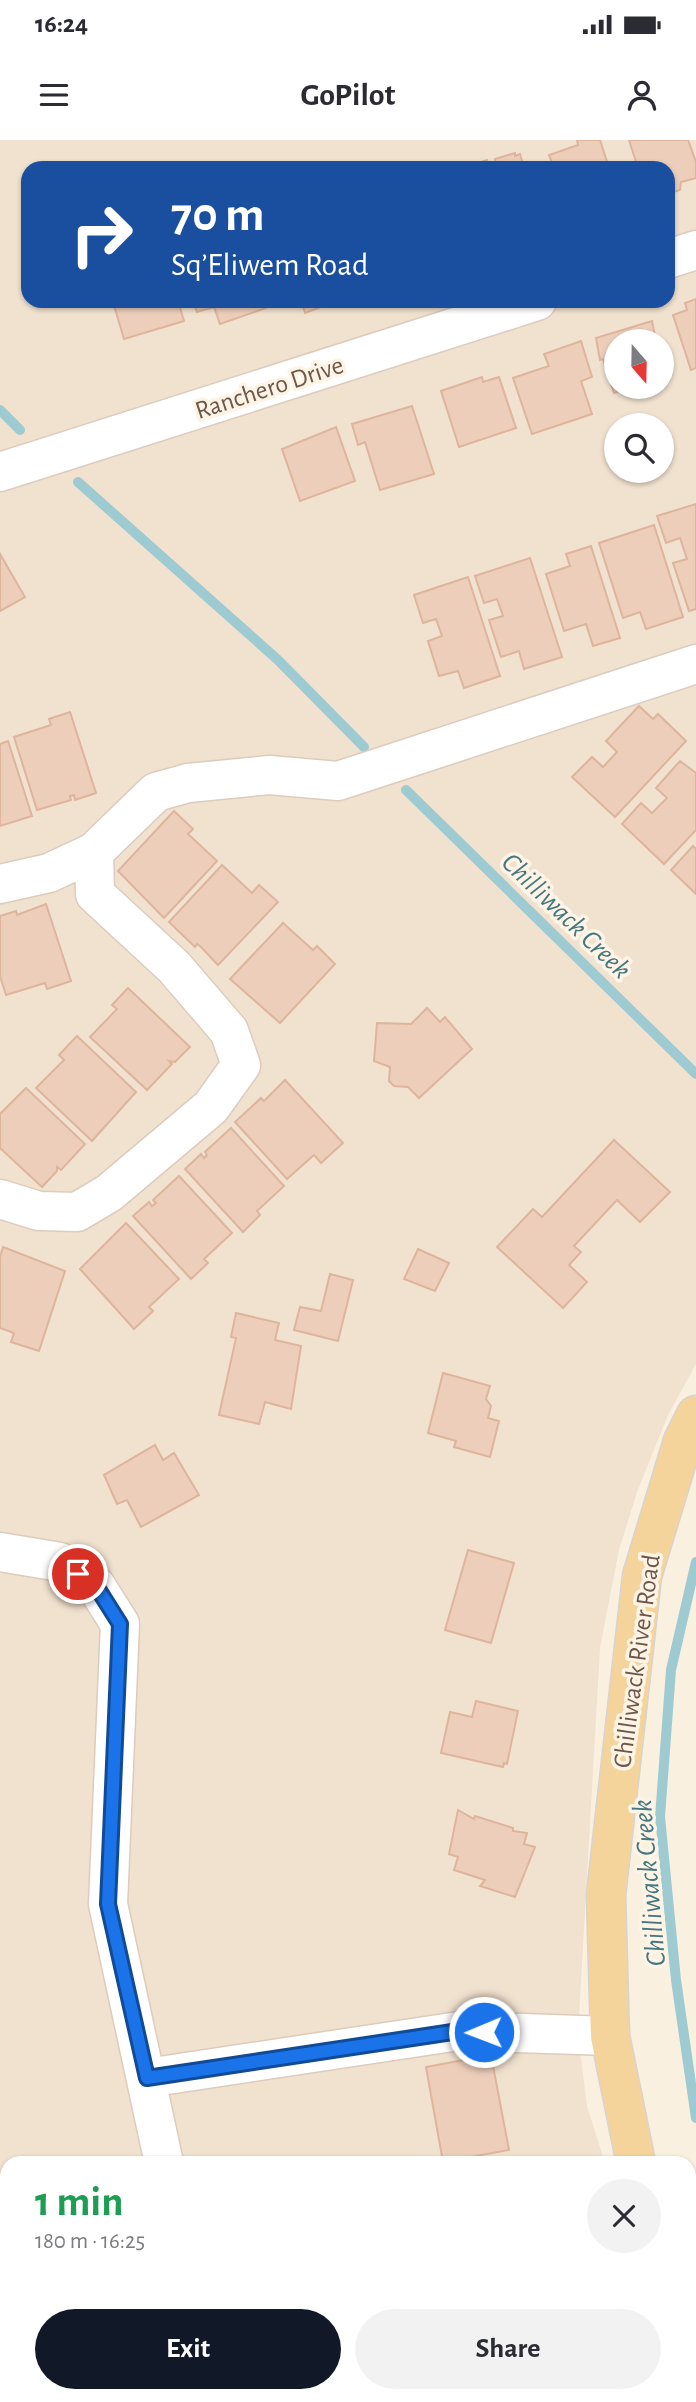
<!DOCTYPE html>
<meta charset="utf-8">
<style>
body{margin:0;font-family:"Alegreya Sans",sans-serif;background:#f2f2f3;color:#2b2b33;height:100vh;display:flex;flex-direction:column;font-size:26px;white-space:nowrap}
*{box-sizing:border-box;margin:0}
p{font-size:23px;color:#7c7c81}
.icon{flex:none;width:38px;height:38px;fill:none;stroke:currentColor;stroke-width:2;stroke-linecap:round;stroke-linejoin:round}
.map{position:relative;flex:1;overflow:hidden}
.side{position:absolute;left:0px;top:2016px;width:696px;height:247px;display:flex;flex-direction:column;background:#fff;border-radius:21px 21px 0 0;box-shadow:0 2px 5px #0004}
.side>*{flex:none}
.hud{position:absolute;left:21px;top:21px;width:654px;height:147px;border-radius:21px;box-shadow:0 2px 5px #0004;background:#1a4fa0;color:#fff;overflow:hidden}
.needle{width:46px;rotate:160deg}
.fabs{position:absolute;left:604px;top:189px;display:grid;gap:14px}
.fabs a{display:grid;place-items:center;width:70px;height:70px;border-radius:50%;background:#fff;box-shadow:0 2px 5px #0004;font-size:35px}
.pin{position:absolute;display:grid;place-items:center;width:60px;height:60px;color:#fff;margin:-30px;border:4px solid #fff;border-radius:50%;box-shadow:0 2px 7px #0007}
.me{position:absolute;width:77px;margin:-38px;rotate:269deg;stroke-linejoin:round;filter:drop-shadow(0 0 5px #0008)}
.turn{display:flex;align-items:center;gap:24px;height:147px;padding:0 35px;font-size:32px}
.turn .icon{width:91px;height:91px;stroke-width:2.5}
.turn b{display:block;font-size:49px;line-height:60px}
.round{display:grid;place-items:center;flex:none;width:74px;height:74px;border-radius:37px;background:#f2f2f3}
.headline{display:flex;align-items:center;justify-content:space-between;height:119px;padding:0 35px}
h1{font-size:42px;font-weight:700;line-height:52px;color:#1e9e55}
.action{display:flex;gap:14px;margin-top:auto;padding:14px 35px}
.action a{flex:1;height:80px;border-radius:42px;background:#111827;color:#fff;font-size:28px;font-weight:700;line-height:80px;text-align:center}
.action a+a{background:#f2f2f3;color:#2b2b33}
.status{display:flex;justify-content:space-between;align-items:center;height:49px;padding:0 35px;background:#fff;direction:ltr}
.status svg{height:19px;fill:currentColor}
header{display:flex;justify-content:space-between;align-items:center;height:91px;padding:0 35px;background:#fff;font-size:32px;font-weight:700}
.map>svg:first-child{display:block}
</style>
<div class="status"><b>16:24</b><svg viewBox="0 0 49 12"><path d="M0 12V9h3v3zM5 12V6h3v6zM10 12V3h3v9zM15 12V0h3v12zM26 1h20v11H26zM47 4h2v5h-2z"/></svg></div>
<header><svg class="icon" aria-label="menu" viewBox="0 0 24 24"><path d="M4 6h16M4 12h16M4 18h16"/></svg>GoPilot<svg class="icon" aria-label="person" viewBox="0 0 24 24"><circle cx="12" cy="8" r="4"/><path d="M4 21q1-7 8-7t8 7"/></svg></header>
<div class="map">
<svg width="696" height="2262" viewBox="0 0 696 2262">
<rect width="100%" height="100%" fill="#faf0e0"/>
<path fill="#f1e1cf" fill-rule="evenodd" d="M0,0H696V1224L668,1275L637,1352L619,1410L600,1508L578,1894L587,1966L605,2023H7V2256H349L328,2262H0ZM28,28H668V161H28ZM616,201H662V247H616ZM616,285H662V331H616Z"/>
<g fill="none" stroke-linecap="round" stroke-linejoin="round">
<g stroke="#9ecad2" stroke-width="10">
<polyline points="0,270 20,290"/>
<polyline points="78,342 278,520 364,607"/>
<polyline points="406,650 696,934"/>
<polyline points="696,1422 671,1530 660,1677 676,1840 696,1978"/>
</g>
</g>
<g fill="#edceba" stroke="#deb59c" stroke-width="2">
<polygon points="600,0 609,28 554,28 549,15 578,5 577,0"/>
<polygon points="629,0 688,0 696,22 696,38 681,42 680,50 670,53 668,28 638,28"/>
<polygon points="515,13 515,16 520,14 524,28 462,28 487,20 488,26 496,24 495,19"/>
<polygon points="696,159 696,228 691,230 673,175 687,170 685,163"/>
<polygon points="178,161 184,181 124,199 113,162"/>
<polygon points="193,161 263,161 266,168 220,184 214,167 197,172"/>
<polygon points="301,161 337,161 305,173"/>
<polygon points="652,181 656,201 616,201 616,247 635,247 614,253 603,219 600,220 596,198"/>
<polygon points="581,201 592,237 581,241 592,274 532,294 513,238 549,226 544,214"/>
<polygon points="482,237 483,242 499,237 516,288 459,307 441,251"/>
<polygon points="412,266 434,334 380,350 365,302 358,305 352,284"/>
<polygon points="336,287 355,341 300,361 282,309"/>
<polygon points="696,364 696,469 689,471 673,423 687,419 680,398 666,403 657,376"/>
<polygon points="654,385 683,477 646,489 640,472 623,478 599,403"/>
<polygon points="591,406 620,498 593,506 586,484 564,491 546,434 570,426 566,414"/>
<polygon points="0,414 25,457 0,471"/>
<polygon points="530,418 562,517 524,529 519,511 501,517 489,480 503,476 497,459 484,463 475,436"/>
<polygon points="468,437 500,536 464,548 458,531 439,536 428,501 442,496 436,479 423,483 414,455"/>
<polygon points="639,566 653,579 658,574 686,601 615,677 572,637 592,617 603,627 617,612 606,601"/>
<polygon points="70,572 96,653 75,660 74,655 70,656 71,660 37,670 14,597 51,585 49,579"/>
<polygon points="8,601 32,676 0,686 0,604"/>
<polygon points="680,621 696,633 696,690 664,724 622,684 641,663 652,673 667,658 656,648"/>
<polygon points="174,671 193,689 188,694 217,721 164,778 118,731"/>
<polygon points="693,706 696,709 696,754 671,730"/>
<polygon points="222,725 252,753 259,745 278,762 218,825 201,807 197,804 195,807 169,782"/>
<polygon points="46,764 71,841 47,849 45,843 6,855 0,836 0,776 16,771 17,775"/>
<polygon points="283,783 313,810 317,806 335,824 280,883 230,839"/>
<polygon points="128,848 190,907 175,922 169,921 172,924 147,950 90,897 117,869 112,865"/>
<polygon points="427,868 440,882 445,877 472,909 419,958 408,947 394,946 389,941 390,927 374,921 377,883 411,884"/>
<polygon points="77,896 136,952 92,1001 36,948 64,920 59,915"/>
<polygon points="285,940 343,1003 321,1023 314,1015 287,1039 235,982 261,958 264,961"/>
<polygon points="26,948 85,1004 61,1030 57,1027 57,1031 42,1047 0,1008 0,974"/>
<polygon points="231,988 284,1046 257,1071 260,1075 243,1092 185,1029 201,1014 204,1018 207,1015 205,1012"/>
<polygon points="614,1000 670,1052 640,1082 617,1060 574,1106 581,1112 569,1125 587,1142 563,1168 497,1107 533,1069 542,1077"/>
<polygon points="179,1036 232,1093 204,1119 208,1123 191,1139 133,1076 149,1062 152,1066 156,1063 153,1060"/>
<polygon points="126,1083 179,1139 149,1167 153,1171 134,1189 80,1129"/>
<polygon points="3,1107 65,1131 39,1211 11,1202 14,1193 0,1188 0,1117"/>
<polygon points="418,1109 449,1123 435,1151 404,1139"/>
<polygon points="330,1134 353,1140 338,1201 294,1190 300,1167 321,1171"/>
<polygon points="236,1173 279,1183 275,1200 301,1206 291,1269 265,1262 259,1284 219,1275 236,1198 231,1197"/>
<polygon points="443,1233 490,1246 486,1259 491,1266 488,1278 499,1281 490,1317 454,1307 456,1301 428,1293"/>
<polygon points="155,1305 163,1320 174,1313 199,1355 141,1387 127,1360 117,1364 104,1335"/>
<polygon points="468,1410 514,1423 491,1503 445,1490"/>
<polygon points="476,1561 518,1571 507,1624 504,1623 503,1627 441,1613 450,1572 472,1577"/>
<polygon points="458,1670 474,1679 475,1676 513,1688 513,1691 527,1693 524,1704 535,1707 515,1757 480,1746 485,1740 454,1730 458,1717 449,1714"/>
<polygon points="491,1915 509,2010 443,2022 426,1927"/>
</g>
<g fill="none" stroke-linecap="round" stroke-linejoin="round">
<defs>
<g id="minor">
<polyline points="668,119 696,110"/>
<polyline points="0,332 537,161"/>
<polyline points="0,744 49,733 94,712"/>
<polyline points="0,1059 39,1071 77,1072 109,1053 211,967 241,925 229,891 174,827 95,754 94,712 156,652 188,643 269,635 338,641 696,524"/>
<polyline points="0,1412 60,1422 96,1446 120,1484 108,1764 164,2023"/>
<polyline points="147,1938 459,1891 610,1896"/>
<polyline points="0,2157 7,2157"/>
</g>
<g id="major">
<polyline points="636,2023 610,1896 606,1755 642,1436 683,1301 696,1275"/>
<polyline points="690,2132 696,2144"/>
</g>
</defs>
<use href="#minor" stroke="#ddccbd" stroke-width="41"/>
<use href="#major" stroke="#d9d3d0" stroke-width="41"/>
<use href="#minor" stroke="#fff" stroke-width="38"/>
<use href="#major" stroke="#f5d49c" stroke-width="38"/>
</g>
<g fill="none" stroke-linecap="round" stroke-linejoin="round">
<defs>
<polyline id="route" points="78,1434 96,1446 120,1484 108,1764 147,1938 459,1891 484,1892"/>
</defs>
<use href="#route" stroke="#114b97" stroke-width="18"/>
<use href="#route" stroke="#1a73e8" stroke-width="12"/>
</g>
<g text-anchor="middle" stroke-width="7" stroke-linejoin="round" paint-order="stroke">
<g font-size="26" fill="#6e574a" stroke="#fdf4e6">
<text transform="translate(269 247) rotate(-18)" y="9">Ranchero Drive</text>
<text transform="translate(636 1521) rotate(-82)" y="9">Chilliwack River Road</text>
</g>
<g font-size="28" font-style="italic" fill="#467780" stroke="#fdf4e6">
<text transform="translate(567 775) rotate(44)" y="10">Chilliwack Creek</text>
<text transform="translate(648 1743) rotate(-95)" y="10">Chilliwack Creek</text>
</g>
</g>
</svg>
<div class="fabs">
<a><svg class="needle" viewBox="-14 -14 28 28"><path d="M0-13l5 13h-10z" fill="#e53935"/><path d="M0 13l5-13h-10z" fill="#7c7c81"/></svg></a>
<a><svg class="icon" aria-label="search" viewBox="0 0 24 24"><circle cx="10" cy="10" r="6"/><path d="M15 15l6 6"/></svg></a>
</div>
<div class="pin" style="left:78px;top:1434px;background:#d93025"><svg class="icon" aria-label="arrive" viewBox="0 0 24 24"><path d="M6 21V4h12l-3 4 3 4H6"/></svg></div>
<svg class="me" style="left:484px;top:1892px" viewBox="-20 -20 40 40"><circle r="17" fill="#1a73e8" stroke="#fff" stroke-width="3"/><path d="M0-11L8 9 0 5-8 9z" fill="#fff"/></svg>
<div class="hud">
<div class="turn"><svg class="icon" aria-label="right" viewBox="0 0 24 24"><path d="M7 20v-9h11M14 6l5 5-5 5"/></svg><div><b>70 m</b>Sq’Eliwem Road</div></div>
</div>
<section class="side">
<div class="headline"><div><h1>1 min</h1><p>180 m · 16:25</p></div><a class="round"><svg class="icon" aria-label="close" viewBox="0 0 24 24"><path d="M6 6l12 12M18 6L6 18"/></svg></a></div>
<div class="action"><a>Exit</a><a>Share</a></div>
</section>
</div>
